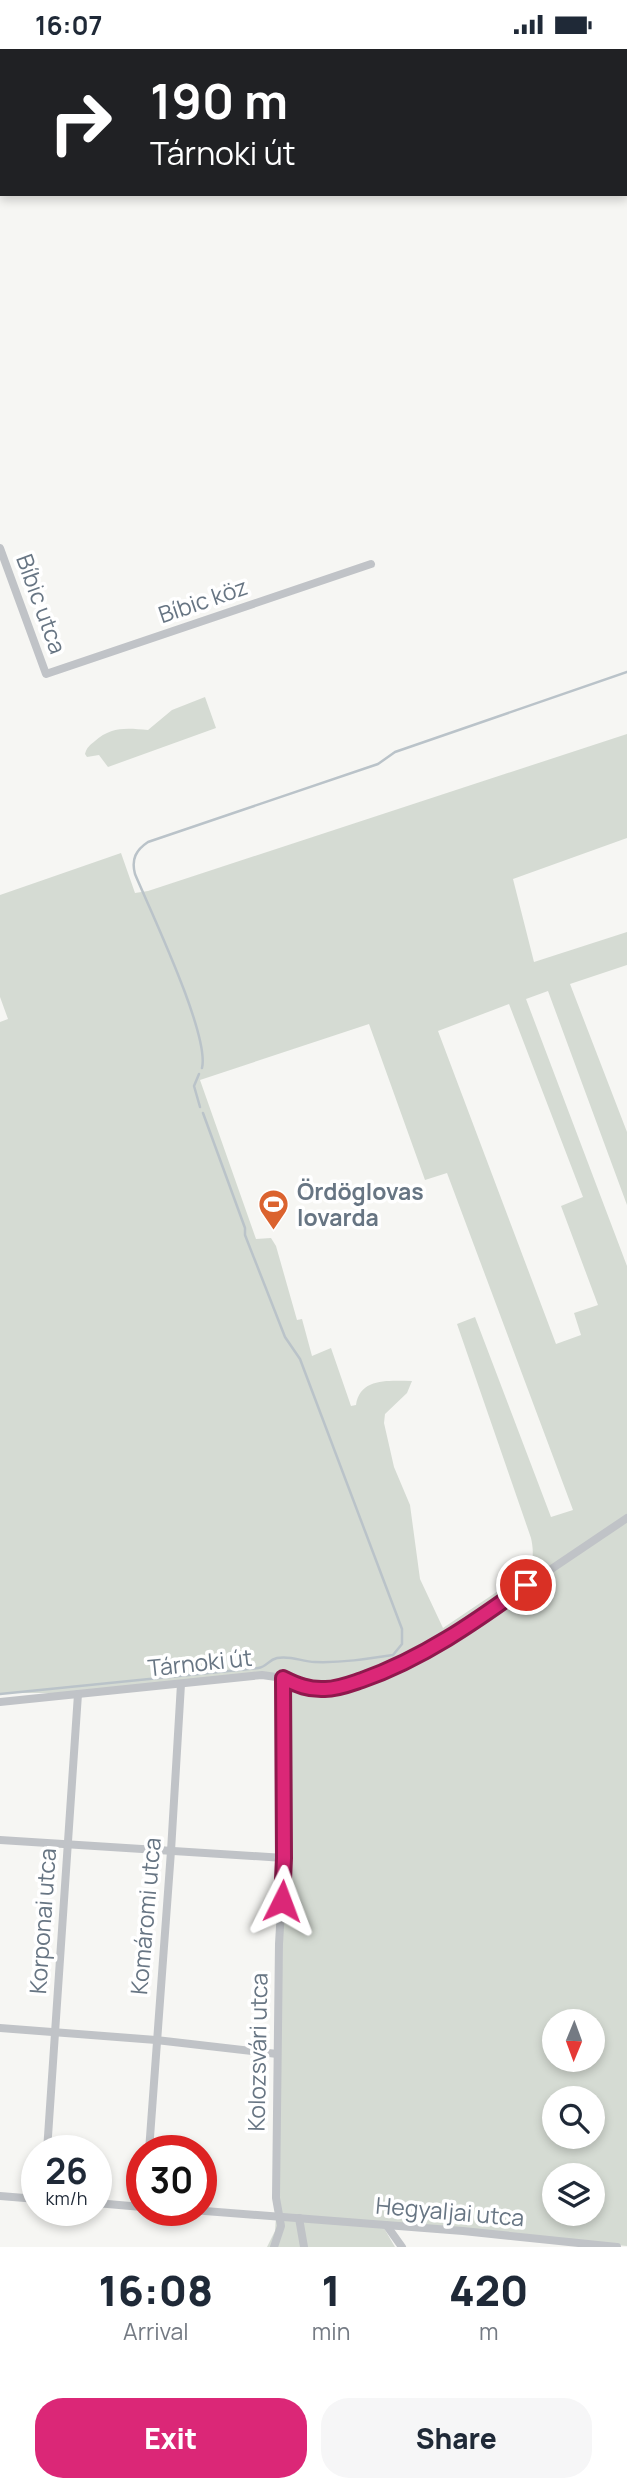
<!DOCTYPE html>
<meta charset="utf-8">
<style>
body{margin:0;font-family:Manrope,sans-serif;background:#f6f6f7;color:#1f2937;height:100vh;display:flex;flex-direction:column;font-size:26px;white-space:nowrap}
*{box-sizing:border-box;margin:0}
p{font-size:23px;color:#747a83}
.icon{flex:none;width:38px;height:38px;fill:none;stroke:currentColor;stroke-width:2;stroke-linecap:round;stroke-linejoin:round}
.map{position:relative;height:2198px;overflow:hidden}
.drawer{display:flex;flex-direction:column;background:#fff;flex:1}
.drawer>*{flex:none}
.hud{position:absolute;left:0px;top:0px;width:628px;height:147px;box-shadow:0 4px 10px #0003;background:#202124;color:#fff;overflow:hidden}
.needle{width:46px;rotate:181deg}
.tools{position:absolute;left:542px;top:1960px;display:grid;gap:14px}
.tools a{display:grid;place-items:center;width:63px;height:63px;border-radius:50%;background:#fff;box-shadow:0 4px 10px #0003;font-size:35px}
.speed{position:absolute;left:21px;top:2086px;display:flex;gap:14px;font-size:35px;font-weight:700;text-align:center}
.speed>*{display:grid;place-content:center;width:91px;height:91px;border-radius:50%;background:#fff;box-shadow:0 4px 10px #0003;line-height:1}
.speed small{font-size:18px;font-weight:400}
.speed .limit{border:10px solid #d22;background:#fff;color:#111}
.pin{position:absolute;display:grid;place-items:center;width:60px;height:60px;color:#fff;margin:-30px;border:4px solid #fff;border-radius:50%;box-shadow:0 2px 7px #0007}
.me{position:absolute;width:77px;margin:-38px;rotate:3deg;stroke-linejoin:round;filter:drop-shadow(0 0 5px #0008)}
.turn{display:flex;align-items:center;gap:24px;height:147px;padding:0 35px;font-size:32px}
.turn .icon{width:91px;height:91px;stroke-width:2.5}
.turn b{display:block;font-size:49px;line-height:60px}
.eta{display:flex;justify-content:space-evenly;align-items:center;height:119px;text-align:center}
.eta b{font-size:42px;font-weight:800;line-height:49px}
.primary-button{display:flex;gap:14px;margin-top:auto;padding:14px 35px}
.primary-button a{flex:1;height:80px;border-radius:28px;background:#db2777;color:#fff;font-size:28px;font-weight:800;line-height:80px;text-align:center}
.primary-button a+a{background:#f6f6f7;color:#1f2937}
.status{display:flex;justify-content:space-between;align-items:center;height:49px;padding:0 35px;background:#fff;direction:ltr}
.status svg{height:19px;fill:currentColor}
.map>svg:first-child{display:block}
</style>
<div class="status"><b>16:07</b><svg viewBox="0 0 49 12"><path d="M0 12V9h3v3zM5 12V6h3v6zM10 12V3h3v9zM15 12V0h3v12zM26 1h20v11H26zM47 4h2v5h-2z"/></svg></div>
<div class="map">
<svg width="627" height="2198" viewBox="0 0 627 2198">
<rect width="100%" height="100%" fill="#f6f6f3"/>
<g fill="#d5dbd3" fill-rule="evenodd">
<path d="M205,648L216,679L108,718L99,706L87,708L85,705C87,698 90,696 95,692C111,677 128,679 148,681L172,661Z"/>
<path d="M627,685V789L513,830L534,913L627,883V916L570,935L627,1083V1156L548,942L526,950L627,1217V2197L381,2174L395,2198H267L275,2182L276,2168L289,1631L268,1627L59,1644H0V973L8,970L0,948V846L121,804L135,844L148,842ZM509,955L583,1148L561,1157L598,1256L574,1264L581,1286L556,1295L438,982ZM369,975L425,1131L447,1124L573,1461L551,1468L475,1268L457,1275L531,1489C534,1503 534,1513 525,1524L443,1579L420,1530L410,1456L394,1418L384,1374L385,1365L407,1344L412,1332C390,1332 360,1328 356,1356L351,1357L331,1299L312,1307L302,1270L297,1271L276,1197L271,1189L256,1190L200,1031ZM555,1972H593V2011H555ZM555,2049H593V2088H555ZM555,2126H593V2165H555Z"/>
</g>
<g fill="none" stroke-linecap="round" stroke-linejoin="round">
<g stroke="#bac3c9" stroke-width="2.5">
<path d="M202,1019C210,986 150,861 135,825C131,810 136,801 148,793L378,715L395,703L627,623"/>
<polyline points="199,1025 194,1037 200,1058"/>
<path d="M0,1645L258,1619C267,1618 268,1611 277,1609C291,1606 302,1613 315,1613C341,1614 367,1610 393,1606L402,1595V1580L388,1543L300,1310L285,1288L245,1186V1179L203,1064"/>
</g>
<defs>
<g id="secondary">
<polyline points="22,2 27,0"/>
<polyline points="0,9 2,9"/>
</g>
</defs>
<use href="#secondary" stroke="#b2b7bc" stroke-width="16"/>
<g stroke="#c0c3c7" stroke-width="8">
<polyline points="73,0 73,2"/>
<polyline points="344,0 345,2"/>
<polyline points="599,0 600,2"/>
<polyline points="362,2 367,0"/>
<polyline points="626,70 627,71"/>
<polyline points="0,127 2,127"/>
<polyline points="0,499 46,625 371,515"/>
<polyline points="0,1653 262,1626 283,1629 299,1637 312,1640 326,1640 343,1637 380,1625 452,1587 627,1469"/>
<polyline points="0,1791 284,1809"/>
<polyline points="0,1979 156,1991 277,2005"/>
<polyline points="47,2102 78,1645"/>
<polyline points="149,2102 171,1802 181,1635"/>
<polyline points="0,2147 37,2150"/>
<polyline points="96,2154 142,2158"/>
<polyline points="192,2161 463,2182 617,2198"/>
<polyline points="299,2169 304,2198"/>
<polyline points="387,2177 402,2198"/>
<polyline points="274,2198 281,2177 276,2149 279,1895 284,1809 283,1629"/>
</g>
<use href="#secondary" stroke="#fff" stroke-width="12"/>
</g>
<g fill="none" stroke-linecap="round" stroke-linejoin="round">
<defs>
<path id="route" d="M282,1852L284,1809L283,1629C297,1636 309,1641 325,1640C338,1640 350,1635 362,1631C422,1610 475,1573 526,1536"/>
</defs>
<use href="#route" stroke="#8e194d" stroke-width="18"/>
<use href="#route" stroke="#db2777" stroke-width="12"/>
</g>
<defs>
<symbol id="stadium-pin" viewBox="-11 -11 22 30"><path d="M0 17L-7.5 6A9.5 9.5 0 1 1 7.5 6Z" fill="#db632f" stroke="#fff"/><path d="M0-5a6.5 5 0 1 0 0 10a6.5 5 0 1 0 0-10ZM-3.5-1.8h7v3.6h-7Z" fill="#fff"/></symbol>
</defs>
<g fill-rule="evenodd">
<use href="#stadium-pin" x="256" y="1138" width="35" height="47"/>
</g>
<g text-anchor="middle" stroke-width="7" stroke-linejoin="round" paint-order="stroke">
<g font-size="23" fill="#677583" stroke="#fff">
<text transform="translate(203 552) rotate(-19)" y="8">Bíbic köz</text>
<text transform="translate(41 555) rotate(70)" y="8">Bíbic utca</text>
<text transform="translate(200 1614) rotate(-6)" y="8">Tárnoki út</text>
<text transform="translate(146 1867) rotate(-85)" y="8">Komáromi utca</text>
<text transform="translate(43 1872) rotate(-86)" y="8">Korponai utca</text>
<text transform="translate(258 2003) rotate(-89)" y="8">Kolozsvári utca</text>
<text transform="translate(450 2163) rotate(5)" y="8">Hegyaljai utca</text>
</g>
<g font-size="23" font-weight="bold" fill="#677583" stroke="#fff" text-anchor="start">
<text x="297" y="1151">Ördöglovas<tspan x="297" dy="26">lovarda</tspan></text>
</g>
</g>
</svg>
<div class="tools">
<a><svg class="needle" viewBox="-14 -14 28 28"><path d="M0-13l5 13h-10z" fill="#e53935"/><path d="M0 13l5-13h-10z" fill="#747a83"/></svg></a>
<a><svg class="icon" aria-label="search" viewBox="0 0 24 24"><circle cx="10" cy="10" r="6"/><path d="M15 15l6 6"/></svg></a>
<a><svg class="icon" aria-label="layers" viewBox="0 0 24 24"><path d="M12 4l9 5-9 5-9-5zM3 14l9 5 9-5"/></svg></a>
</div>
<div class="speed"><div>26<small>km/h</small></div><div class="limit">30</div></div>
<div class="pin" style="left:526px;top:1536px;background:#d93025"><svg class="icon" aria-label="arrive" viewBox="0 0 24 24"><path d="M6 21V4h12l-3 4 3 4H6"/></svg></div>
<svg class="me" style="left:282px;top:1852px" viewBox="-20 -20 40 40"><path d="M0-17L14 15 0 8-14 15z" fill="#db2777" stroke="#fff" stroke-width="4"/></svg>
<div class="hud">
<div class="turn"><svg class="icon" aria-label="right" viewBox="0 0 24 24"><path d="M7 20v-9h11M14 6l5 5-5 5"/></svg><div><b>190 m</b>Tárnoki út</div></div>
</div>
</div>
<section class="drawer">
<div class="eta">
<div><b>16:08</b><p>Arrival</p></div>
<div><b>1</b><p>min</p></div>
<div><b>420</b><p>m</p></div>
</div>
<div class="primary-button"><a>Exit</a><a>Share</a></div>
</section>
